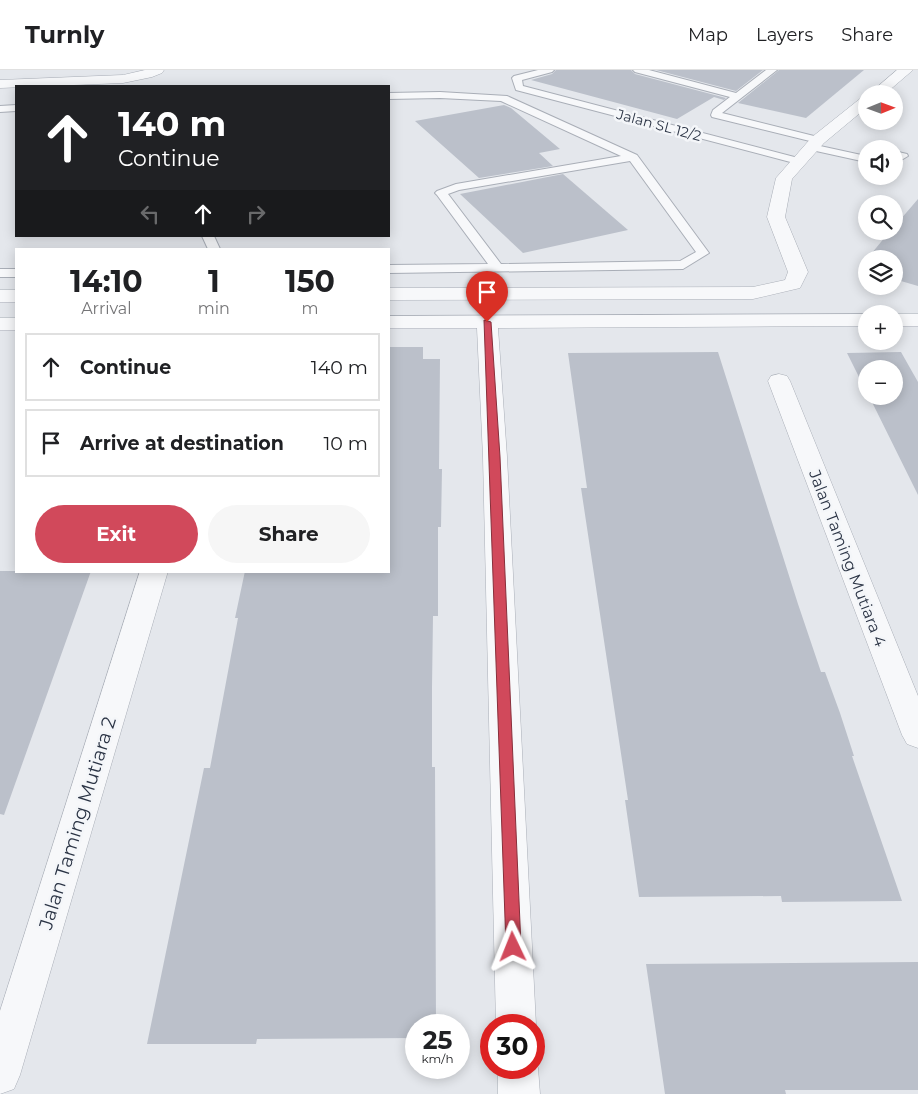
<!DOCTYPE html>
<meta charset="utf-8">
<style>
body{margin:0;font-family:Montserrat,sans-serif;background:#f6f6f6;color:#202124;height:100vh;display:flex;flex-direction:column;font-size:19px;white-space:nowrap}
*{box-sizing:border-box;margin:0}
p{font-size:16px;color:#757577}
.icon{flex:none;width:28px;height:28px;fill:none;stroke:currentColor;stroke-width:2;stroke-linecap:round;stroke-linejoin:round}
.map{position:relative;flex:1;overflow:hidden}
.panel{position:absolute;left:15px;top:178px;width:375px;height:325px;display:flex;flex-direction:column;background:#fff;border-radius:0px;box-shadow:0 2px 12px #0003}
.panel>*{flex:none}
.hud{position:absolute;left:15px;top:15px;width:375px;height:152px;border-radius:0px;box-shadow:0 2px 12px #0003;background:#202124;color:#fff;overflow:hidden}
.needle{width:32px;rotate:89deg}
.fabs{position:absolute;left:858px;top:15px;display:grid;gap:10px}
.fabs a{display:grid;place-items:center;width:45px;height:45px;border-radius:50%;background:#fff;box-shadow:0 2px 12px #0003;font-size:25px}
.speed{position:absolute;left:405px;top:944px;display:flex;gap:10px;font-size:25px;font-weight:700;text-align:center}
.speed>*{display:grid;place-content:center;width:65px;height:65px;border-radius:50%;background:#fff;box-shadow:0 2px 12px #0003;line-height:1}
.speed small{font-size:12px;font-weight:400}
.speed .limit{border:8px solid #d22;background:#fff;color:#111}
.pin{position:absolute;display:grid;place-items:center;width:42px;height:42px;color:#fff;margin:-51px -21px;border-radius:50% 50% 50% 0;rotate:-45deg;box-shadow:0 0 5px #0007}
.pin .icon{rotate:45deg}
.me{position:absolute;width:55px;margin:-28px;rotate:358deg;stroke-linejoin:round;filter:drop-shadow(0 0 4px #0008)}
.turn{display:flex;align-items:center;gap:18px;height:105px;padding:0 20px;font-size:22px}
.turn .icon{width:65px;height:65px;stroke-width:2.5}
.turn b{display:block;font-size:35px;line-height:42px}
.lanes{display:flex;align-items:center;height:48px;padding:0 20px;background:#0003;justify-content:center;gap:25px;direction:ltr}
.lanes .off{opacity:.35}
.eta{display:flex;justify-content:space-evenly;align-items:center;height:85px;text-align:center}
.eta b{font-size:30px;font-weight:700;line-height:35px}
.primary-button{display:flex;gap:10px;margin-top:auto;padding:10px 20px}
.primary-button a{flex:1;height:58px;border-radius:30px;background:#d1495b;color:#fff;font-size:20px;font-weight:700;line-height:58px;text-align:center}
.primary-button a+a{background:#f6f6f6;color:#202124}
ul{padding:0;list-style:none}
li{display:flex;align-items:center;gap:15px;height:68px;margin:0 10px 8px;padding:0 10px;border:2px solid #e0e0e0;border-radius:0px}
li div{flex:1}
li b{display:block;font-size:19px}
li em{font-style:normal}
header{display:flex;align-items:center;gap:30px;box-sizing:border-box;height:70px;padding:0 25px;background:#fff;border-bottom:1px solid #e0e0e0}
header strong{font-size:24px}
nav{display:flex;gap:28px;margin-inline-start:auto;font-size:18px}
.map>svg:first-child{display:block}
</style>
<header>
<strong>Turnly</strong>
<nav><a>Map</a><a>Layers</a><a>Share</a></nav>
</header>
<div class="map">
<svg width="918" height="1024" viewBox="0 0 918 1024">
<rect width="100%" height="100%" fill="#e4e7ec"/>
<g fill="#bbc0ca">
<polygon points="556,0 631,0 635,4 726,28 724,30 714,27 677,49 531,10 552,4"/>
<polygon points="656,0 763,0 736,21"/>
<polygon points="779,0 864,0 806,48 738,33"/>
<polygon points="504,35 511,38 560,79 539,83 553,96 479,108 415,51"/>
<polygon points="563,104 628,160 523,183 460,124"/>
<polygon points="918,129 918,216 894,209 894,189 867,189 890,161 894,161 894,157"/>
<polygon points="389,277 423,277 423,289 440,289 439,399 442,399 441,457 438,457 438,546 433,546 432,617 432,697 435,697 436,955 416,955 416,968 257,969 256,974 147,974 204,698 210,698 238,548 235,548 245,501 389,501"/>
<polygon points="718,282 798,534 821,602 825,602 840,643 854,686 852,686 902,831 782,832 781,826 639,827 625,730 628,730 581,418 587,418 568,283"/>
<polygon points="901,282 918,312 918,425 869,326 894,326 894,299 866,299 866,321 847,283"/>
<polygon points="0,501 91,501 4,745 0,744"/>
<polygon points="918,892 918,1020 785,1020 786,1024 665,1024 646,894"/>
</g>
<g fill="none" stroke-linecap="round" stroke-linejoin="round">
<defs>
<g id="service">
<polygon points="538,0 554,0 552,2 522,10 523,16 802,89 804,91 798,94 516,20 512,8 514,6"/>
<polygon points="633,0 649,0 736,23 766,0 777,0 722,43 822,68 823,70 818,73 712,47 711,45 713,40 730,27 635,2"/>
<path d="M440,22L507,26L637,85L709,183L683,199L389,203V195L488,194L437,125L435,123L437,121L456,114L621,86L501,31L440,28L389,29V23ZM630,91L696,182L680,191L501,194L448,124L459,120Z"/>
<polygon points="16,35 16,41 0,42 0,36"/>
<polygon points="811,74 866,86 866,92 807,79 806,77 807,75"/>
<polygon points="894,81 907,84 908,86 903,89 894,87"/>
<polygon points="202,166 214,166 220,179 208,179"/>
<rect x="0" y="199" width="16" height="8"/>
</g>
<g id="minor">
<polygon points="145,0 164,0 162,3 152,7 123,13 0,18 0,10 123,5"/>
<polygon points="897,0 913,0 885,24 869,24"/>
<polygon points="866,27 866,38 824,73 792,109 785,147 808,202 800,218 753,229 389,230 389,218 753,217 785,210 788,202 767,147 776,108 812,67 861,28"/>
<rect x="0" y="220" width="16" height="12"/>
<polygon points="866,244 866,256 498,258 507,387 536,955 534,960 534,955 496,955 483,387 477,258 389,258 389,246"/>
<rect x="894" y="244" width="24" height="12"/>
<rect x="0" y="248" width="16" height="12"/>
<polygon points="779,304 787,306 790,311 918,626 918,678 907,674 902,665 768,311 771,306"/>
<polygon points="140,501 168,501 20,1005 14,1019 0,1024 0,941"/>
<polygon points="534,987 538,998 540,1024 498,1024 498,998 534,998"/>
</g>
</defs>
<use href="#service" stroke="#a9aeb7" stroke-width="2"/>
<use href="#minor" stroke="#a9aeb7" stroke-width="1"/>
<use href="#service" fill="#f7f8fa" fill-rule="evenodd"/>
<use href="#minor" fill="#f7f8fa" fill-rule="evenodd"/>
</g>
<polygon fill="#d1495b" stroke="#882f3b" points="484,250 491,252 500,387 521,877 519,882 513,884 508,882 506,877"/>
<g text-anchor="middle" stroke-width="5" stroke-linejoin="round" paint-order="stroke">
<g font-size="14" fill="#2b3445" stroke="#f4f6f9">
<text transform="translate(659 55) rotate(15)" y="5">Jalan SL 12/2</text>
</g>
<g font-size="16" fill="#2b3445" stroke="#f4f6f9">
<text transform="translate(848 488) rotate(69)" y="6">Jalan Taming Mutiara 4</text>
</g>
<g font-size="19" fill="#2b3445" stroke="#f4f6f9">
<text transform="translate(77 753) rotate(-73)" y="7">Jalan Taming Mutiara 2</text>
</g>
</g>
</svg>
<div class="fabs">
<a><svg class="needle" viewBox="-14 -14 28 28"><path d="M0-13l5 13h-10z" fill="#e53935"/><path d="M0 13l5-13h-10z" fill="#757577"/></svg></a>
<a><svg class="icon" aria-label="sound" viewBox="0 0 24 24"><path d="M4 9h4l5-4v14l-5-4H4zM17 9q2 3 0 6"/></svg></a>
<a><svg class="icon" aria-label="search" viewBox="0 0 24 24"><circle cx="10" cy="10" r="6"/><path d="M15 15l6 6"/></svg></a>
<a><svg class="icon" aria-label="layers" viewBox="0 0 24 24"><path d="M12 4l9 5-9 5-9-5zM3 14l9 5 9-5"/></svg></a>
<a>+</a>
<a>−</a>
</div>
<div class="speed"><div>25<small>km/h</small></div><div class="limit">30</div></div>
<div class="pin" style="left:487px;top:252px;background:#d93025"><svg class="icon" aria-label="arrive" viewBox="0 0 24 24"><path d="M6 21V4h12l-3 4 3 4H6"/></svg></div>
<svg class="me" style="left:513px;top:877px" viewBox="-20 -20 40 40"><path d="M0-17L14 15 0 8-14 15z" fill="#d1495b" stroke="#fff" stroke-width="4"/></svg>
<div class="hud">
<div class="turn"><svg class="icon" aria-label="ahead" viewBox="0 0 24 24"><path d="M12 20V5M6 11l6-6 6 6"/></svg><div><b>140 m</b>Continue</div></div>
<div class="lanes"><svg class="icon off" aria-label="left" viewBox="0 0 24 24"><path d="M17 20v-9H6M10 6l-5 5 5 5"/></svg><svg class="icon" aria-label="ahead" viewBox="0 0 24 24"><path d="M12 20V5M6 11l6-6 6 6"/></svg><svg class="icon off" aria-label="right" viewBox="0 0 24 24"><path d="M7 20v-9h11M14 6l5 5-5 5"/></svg></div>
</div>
<section class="panel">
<div class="eta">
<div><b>14:10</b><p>Arrival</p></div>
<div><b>1</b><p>min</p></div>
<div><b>150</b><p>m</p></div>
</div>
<ul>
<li><svg class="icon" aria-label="ahead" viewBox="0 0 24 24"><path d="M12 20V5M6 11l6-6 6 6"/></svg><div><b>Continue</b></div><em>140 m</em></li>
<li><svg class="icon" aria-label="arrive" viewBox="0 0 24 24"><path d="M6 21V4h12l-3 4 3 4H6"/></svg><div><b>Arrive at destination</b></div><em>10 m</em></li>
</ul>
<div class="primary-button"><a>Exit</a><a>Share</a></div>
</section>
</div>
